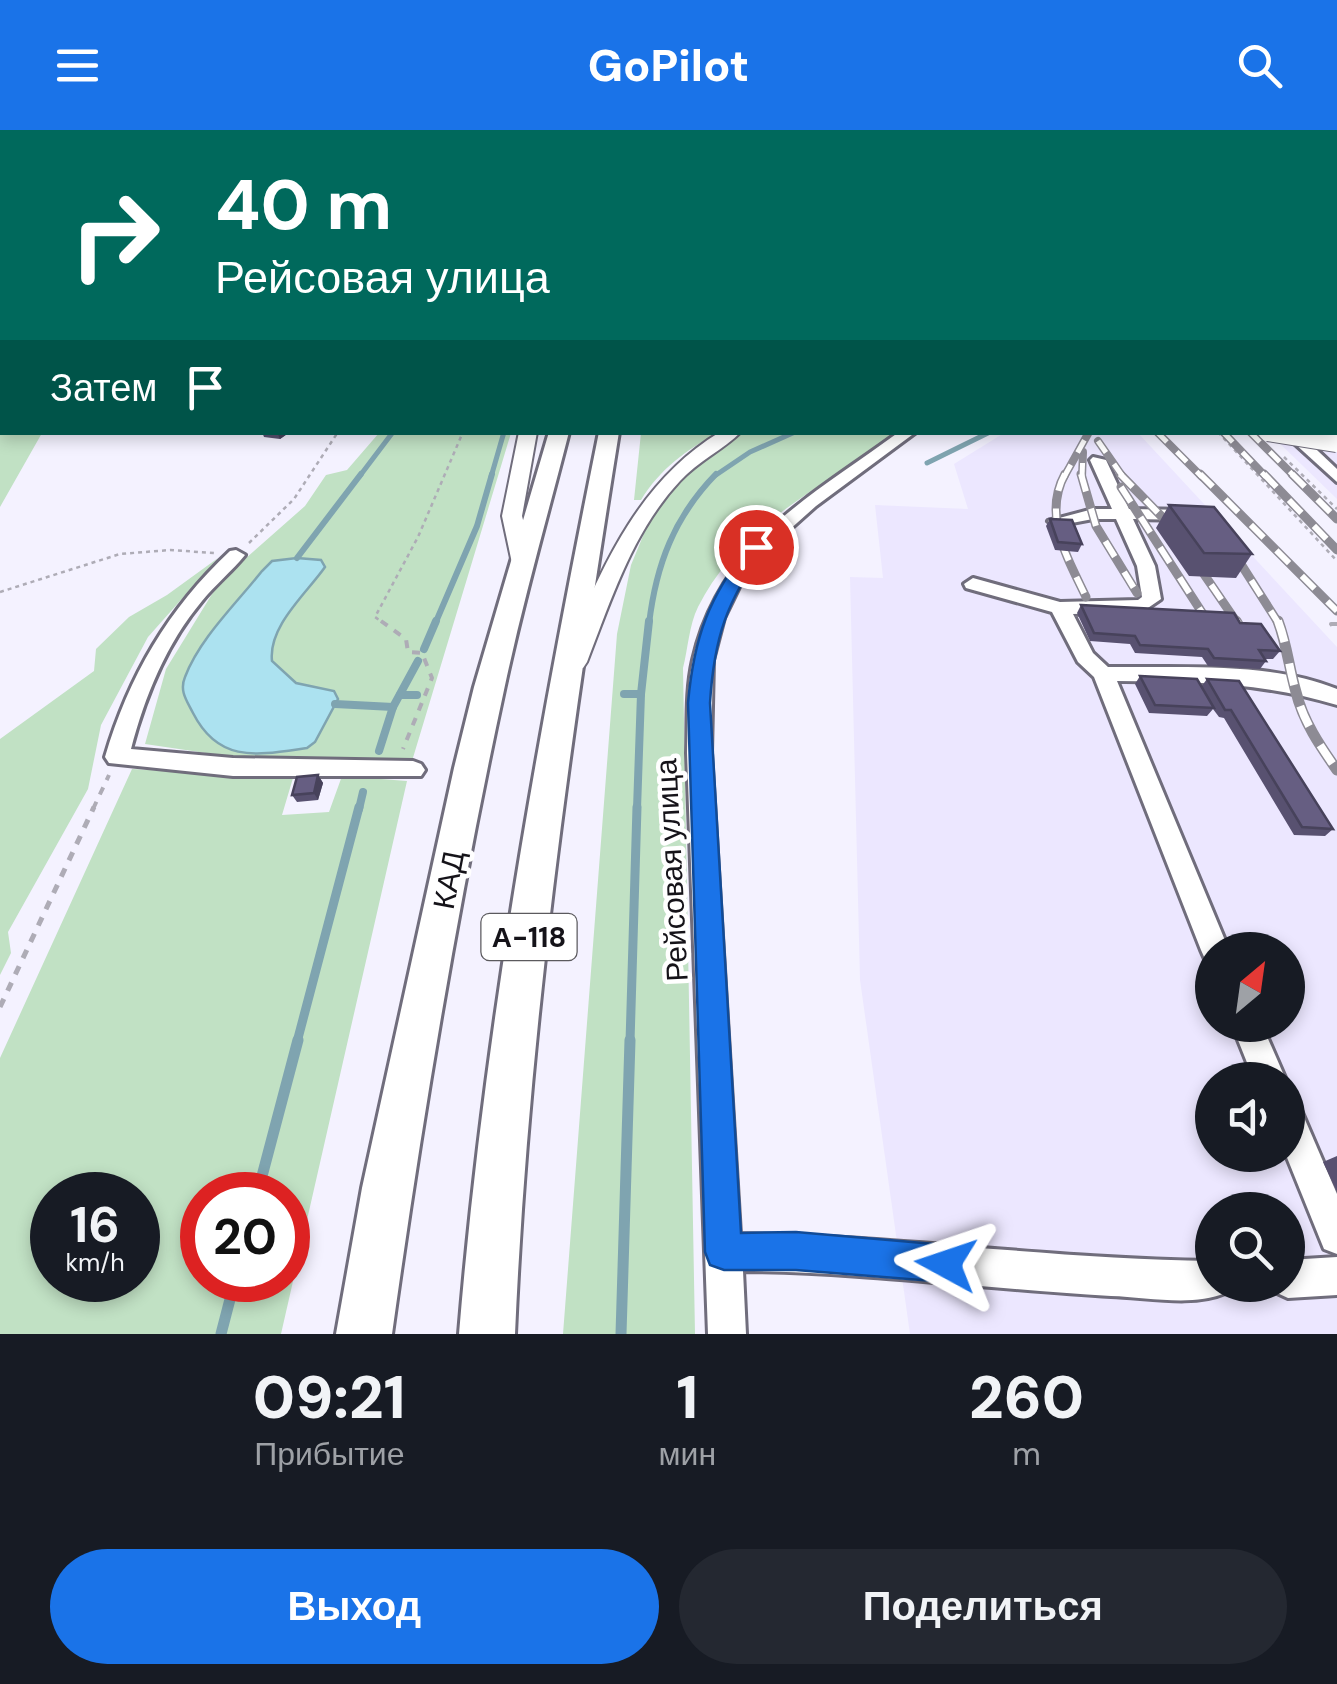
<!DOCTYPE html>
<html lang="ru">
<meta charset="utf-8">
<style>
body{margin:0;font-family:"DM Sans",sans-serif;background:#242831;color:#f1f3f6;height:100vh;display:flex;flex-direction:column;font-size:38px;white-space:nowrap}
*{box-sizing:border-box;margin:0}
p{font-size:32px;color:#9ea1a6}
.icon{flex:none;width:55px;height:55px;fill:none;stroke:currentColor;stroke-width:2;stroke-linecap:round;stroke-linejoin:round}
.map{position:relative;height:1204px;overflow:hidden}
.side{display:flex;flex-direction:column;background:#171b24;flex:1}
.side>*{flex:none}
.banner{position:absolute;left:0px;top:0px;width:1338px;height:305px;box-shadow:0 5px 15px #0003;background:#00695c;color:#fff;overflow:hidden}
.needle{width:65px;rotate:29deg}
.controls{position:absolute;left:1195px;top:802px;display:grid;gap:20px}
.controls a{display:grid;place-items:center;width:110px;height:110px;border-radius:50%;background:#171b24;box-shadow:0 5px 15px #0003;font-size:50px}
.speed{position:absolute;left:30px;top:1042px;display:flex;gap:20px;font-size:50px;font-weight:700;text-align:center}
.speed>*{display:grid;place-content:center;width:130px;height:130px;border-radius:50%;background:#171b24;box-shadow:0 5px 15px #0003;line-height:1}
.speed small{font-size:25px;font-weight:400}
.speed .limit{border:15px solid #d22;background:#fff;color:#111}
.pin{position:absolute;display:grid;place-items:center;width:85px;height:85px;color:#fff;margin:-42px;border:5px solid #fff;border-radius:50%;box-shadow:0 2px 10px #0007}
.me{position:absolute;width:110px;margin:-55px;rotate:275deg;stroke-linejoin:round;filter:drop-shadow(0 0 8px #0008)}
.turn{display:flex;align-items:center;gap:35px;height:210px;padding:0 50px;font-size:45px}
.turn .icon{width:130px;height:130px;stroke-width:2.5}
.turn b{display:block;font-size:70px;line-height:85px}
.then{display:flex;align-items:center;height:95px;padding:0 50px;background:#0003;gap:20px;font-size:38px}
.eta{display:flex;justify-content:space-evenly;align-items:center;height:170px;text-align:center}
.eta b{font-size:60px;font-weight:800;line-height:70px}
.button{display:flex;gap:20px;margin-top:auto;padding:20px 50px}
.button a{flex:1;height:115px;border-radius:60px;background:#1a73e8;color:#fff;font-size:40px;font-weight:800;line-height:115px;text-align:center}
.button a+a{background:#242831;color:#f1f3f6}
header{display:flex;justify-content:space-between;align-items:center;height:130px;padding:0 50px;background:#1a73e8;color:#fff;font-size:45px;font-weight:800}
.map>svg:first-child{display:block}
</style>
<header><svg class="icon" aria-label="menu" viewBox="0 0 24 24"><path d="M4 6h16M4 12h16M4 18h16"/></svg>GoPilot<svg class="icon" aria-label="search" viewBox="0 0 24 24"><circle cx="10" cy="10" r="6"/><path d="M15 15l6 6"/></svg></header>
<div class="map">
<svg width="1337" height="1204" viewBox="0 0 1337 1204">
<rect width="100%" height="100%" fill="#f4f2ff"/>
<g fill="#ece7ff" fill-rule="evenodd">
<polygon points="1335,221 1337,222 1337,369 1269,303 1335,302"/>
<path d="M1004,303L1139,304L1337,517V1204H910L860,850L850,447L883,448L875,375L968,379L954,334ZM1212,820H1288V895H1212ZM1212,950H1288V1025H1212ZM1212,1080H1288V1155H1212Z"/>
</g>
<g fill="#c1e1c4" fill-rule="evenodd">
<polygon points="0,257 2,302 42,303 0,377"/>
<polygon points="379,303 511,303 412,631 233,627 145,614 166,539 220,451 305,376 326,345 347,340"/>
<path d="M641,303V302L718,303C687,319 659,340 641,370H634Z"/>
<path d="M894,303C823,360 742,390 698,477C689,495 688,519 683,538L695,1204H563L617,504L631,435L650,389L670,356L709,321L743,302Z"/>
<polygon points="218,428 148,507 101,595 88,659 8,802 11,823 0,845 0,609 94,541 96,519 129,487 167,465"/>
<path d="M132,639L293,648L282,685L329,682L342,646L407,651L281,1204H0V928ZM52,1065H138V1150H52ZM202,1065H288V1150H202Z"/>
</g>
<path fill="#ace2f0" stroke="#7fa4b0" stroke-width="2.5" d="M297,428L321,430L325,437C307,463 268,496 272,531L296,553L334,561L338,569L315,612L307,618C258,625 219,634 193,583C187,571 179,561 185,547C200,508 236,474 262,441L272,431Z"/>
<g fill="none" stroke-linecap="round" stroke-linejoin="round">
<g stroke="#7fa4b0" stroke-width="5">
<polyline points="927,333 990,302"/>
<polyline points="359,347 393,302"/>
<polyline points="491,347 504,302"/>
<polyline points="713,347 750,322 795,302"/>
</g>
<g stroke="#7fa4b0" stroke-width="6">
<polyline points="297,428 361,344"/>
<polyline points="435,494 477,396 492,344"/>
<path d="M649,494C656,435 674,387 716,344"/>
</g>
<g stroke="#7fa4b0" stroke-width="8">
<polyline points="424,519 436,491"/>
<polyline points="624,564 641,564"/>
<polyline points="400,565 417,565"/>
<polyline points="335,574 393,577"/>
<polyline points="379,621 393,577 418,531"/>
<polyline points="359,679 363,662"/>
<polyline points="637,679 641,564 649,491"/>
</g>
<g stroke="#7fa4b0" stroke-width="9">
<polyline points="297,912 359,677"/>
<polyline points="630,912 637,677"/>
</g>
<g stroke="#7fa4b0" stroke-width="11">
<polyline points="257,1065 298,910"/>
<polyline points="221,1204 235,1150"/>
<polyline points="621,1204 630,910"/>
</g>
<defs>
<g id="minor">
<rect x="1335" y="148" width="2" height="7"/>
<rect x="1335" y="245" width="2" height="8"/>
<path d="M899,302H916L816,376L760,426L741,453L724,488L713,530L711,623L740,1104C898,1106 1054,1129 1212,1131V1155H1229L1225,1163C1193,1177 1146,1167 1111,1166C988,1159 866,1142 743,1141L746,1204H708L687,623C688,592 686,561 693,530C719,413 809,368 899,302Z"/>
<polygon points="1282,302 1298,302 1337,339 1337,352"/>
<path d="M1093,327L1106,330L1129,379L1192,380L1200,385L1192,390L1133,389L1155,436L1161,469L1142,482L1073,484L1093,523L1108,537C1182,538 1267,531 1337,559V575C1260,552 1197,552 1117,551L1229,820H1212V832L1205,829L1201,820L1094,547L1078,532L1052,482L966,458L964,454L973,448L1060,472L1138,470L1142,467L1137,436L1116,389H1093L1056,396L1048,391L1093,379H1112L1090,330Z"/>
<path d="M236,420L245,425C232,441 215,455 202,471C166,514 145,566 131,619L233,628L413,631L421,634L425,640L421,646H233L109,633L105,627C129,546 168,479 230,421Z"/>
<polygon points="1232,895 1262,895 1286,950 1254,950"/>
<polygon points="1288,973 1300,978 1337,1064 1337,1124 1324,1119 1286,1025"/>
<polygon points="1337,1127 1337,1165 1288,1168 1275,1162 1272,1155 1288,1155 1288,1130"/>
</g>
<g id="major">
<rect x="1335" y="277" width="2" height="10"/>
<polygon points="519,302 537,302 522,386 534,433 523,440 512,433 502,386"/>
<path d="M720,302H741C723,320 698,331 680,351C633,401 611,470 587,532L583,538H565L561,532C600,444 634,354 720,302Z"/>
</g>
<g id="highway">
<path d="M549,302H569C547,388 522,474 504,560C458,773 422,989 392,1204H336L362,1058L454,638L474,557Z"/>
<path d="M599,302H619C571,601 528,902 515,1204H459C484,901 539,600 599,302Z"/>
</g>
</defs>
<use href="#minor" stroke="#706d7c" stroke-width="6"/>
<use href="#major" stroke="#706d7c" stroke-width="4"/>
<use href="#highway" stroke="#706d7c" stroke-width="6"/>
<g stroke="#aeacb6" stroke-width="2.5" stroke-dasharray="4 4" stroke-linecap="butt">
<polyline points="1218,302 1337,431"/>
<polyline points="1284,327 1337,379"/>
<polyline points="249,413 294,369 338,302"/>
<polyline points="0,462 120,424 170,420 214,423"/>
<polyline points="385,494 375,487 418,407 463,302"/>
</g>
<g stroke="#aeacb6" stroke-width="4" stroke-dasharray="8 8" stroke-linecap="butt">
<polyline points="381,491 406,509 408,522 422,523 432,548 403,619"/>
<polyline points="1337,494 1331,494 1337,501"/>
<polyline points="93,679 109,645"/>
</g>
<polyline stroke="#aeacb6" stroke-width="5" stroke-dasharray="9 9" stroke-linecap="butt" points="0,877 94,677"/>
<use href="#minor" fill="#fff" fill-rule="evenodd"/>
<use href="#major" fill="#fff" fill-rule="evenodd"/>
<use href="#highway" fill="#fff" fill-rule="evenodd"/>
<defs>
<g id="rail-far2">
<polyline points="1157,302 1202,347"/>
<polyline points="1223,302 1266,347"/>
<polyline points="1250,302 1295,347"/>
<polyline points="1098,311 1123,347"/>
<polyline points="1064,347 1089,302"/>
<polyline points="1082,347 1083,322"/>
</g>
<g id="rail-far1">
<path d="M1065,344C1042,386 1068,429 1086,467"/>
<polyline points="1081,344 1096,396 1137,463"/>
<polyline points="1120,344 1171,396 1238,494"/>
<polyline points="1200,344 1337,481"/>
<polyline points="1264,344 1337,420"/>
<polyline points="1292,344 1337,389"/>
<polyline points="1121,357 1203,484"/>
<polyline points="1232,420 1279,494"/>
</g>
<g id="rail">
<polyline points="1236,491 1239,496"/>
<path d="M1278,491C1287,515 1289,538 1296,562C1303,591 1320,616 1337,640"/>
</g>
</defs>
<use href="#rail-far2" stroke="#8d8b94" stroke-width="8"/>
<use href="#rail-far1" stroke="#8d8b94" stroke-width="9"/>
<use href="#rail" stroke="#8d8b94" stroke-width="11"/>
<use href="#rail-far2" stroke="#fff" stroke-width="5" stroke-dasharray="14" stroke-linecap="butt"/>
<use href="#rail-far1" stroke="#fff" stroke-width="6" stroke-dasharray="18" stroke-linecap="butt"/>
<use href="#rail" stroke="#fff" stroke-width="8" stroke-dasharray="22" stroke-linecap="butt"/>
<defs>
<polyline id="major-bridge" points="1268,302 1337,313"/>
</defs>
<use href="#major-bridge" stroke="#706d7c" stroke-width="20" stroke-linecap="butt"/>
<use href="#major-bridge" stroke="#fff" stroke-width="18"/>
</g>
<g fill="#585170">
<polygon points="262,302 290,302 280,309 264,307"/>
<polygon points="1169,375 1252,424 1236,448 1189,446 1156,398"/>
<polygon points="1050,389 1082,414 1078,422 1055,420 1046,396"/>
<polygon points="1081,475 1240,493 1280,521 1273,529 1265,529 1266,531 1260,539 1208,536 1202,527 1135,523 1130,514 1090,511 1077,483"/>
<polygon points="1140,546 1201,557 1207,549 1333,699 1325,706 1294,705 1224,588 1219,587 1213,579 1207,586 1149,583 1135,554"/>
<polygon points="318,645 323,653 318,670 297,672 292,665"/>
<polygon points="1337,1026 1337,1062 1323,1032"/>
</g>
<g fill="#47425b">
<polygon points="277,302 290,302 280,309"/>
<polygon points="318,645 323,653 318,670 314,663"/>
</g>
<g fill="#665e82" stroke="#47425b" stroke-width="2.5">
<polygon points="1169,375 1214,377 1252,424 1204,423"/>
<polygon points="1050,389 1072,390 1082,414 1058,412"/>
<polygon points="1081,475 1234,483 1240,493 1261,494 1280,521 1259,520 1266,531 1214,528 1208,519 1140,515 1135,506 1094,503"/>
<polygon points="1140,546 1197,549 1214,578 1155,575"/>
<polygon points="1207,549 1239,551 1333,699 1302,697 1231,580 1225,580"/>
<polygon points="318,645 314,663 292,665 297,647"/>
</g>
<linearGradient id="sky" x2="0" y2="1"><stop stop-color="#90c6eb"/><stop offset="0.45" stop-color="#faf9ff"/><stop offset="1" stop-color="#faf9ff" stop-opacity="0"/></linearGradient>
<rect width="1337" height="305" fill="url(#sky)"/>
<path fill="#1a73e8" stroke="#114b97" stroke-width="2.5" d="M756,412L765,417C727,471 714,507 710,573L741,1103L796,1102L946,1115L960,1121L965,1134L960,1147L946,1152L796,1140H724L710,1135L705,1122L688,573C694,506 709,467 750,414Z"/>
<g text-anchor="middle" stroke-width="9" stroke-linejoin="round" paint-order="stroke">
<rect fill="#fff" stroke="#5b5a5e" stroke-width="2.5" x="481.5" y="784" width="95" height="46" rx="8"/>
<g font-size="28" font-weight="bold" fill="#151319">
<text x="529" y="817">А-118</text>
</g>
<g font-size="30" fill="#151319" stroke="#fff">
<text transform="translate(672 740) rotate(-93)" y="10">Рейсовая улица</text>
<text transform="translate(449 750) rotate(-79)" y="10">КАД</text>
</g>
</g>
</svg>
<div class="controls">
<a><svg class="needle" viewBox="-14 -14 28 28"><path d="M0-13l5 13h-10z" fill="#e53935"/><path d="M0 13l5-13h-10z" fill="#9ea1a6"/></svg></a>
<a><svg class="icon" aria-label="sound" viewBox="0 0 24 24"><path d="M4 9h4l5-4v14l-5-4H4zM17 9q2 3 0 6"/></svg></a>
<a><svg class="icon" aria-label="search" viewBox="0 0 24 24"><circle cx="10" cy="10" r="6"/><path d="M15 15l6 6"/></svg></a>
</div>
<div class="speed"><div>16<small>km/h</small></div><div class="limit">20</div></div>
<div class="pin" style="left:756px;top:417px;background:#d93025"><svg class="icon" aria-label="arrive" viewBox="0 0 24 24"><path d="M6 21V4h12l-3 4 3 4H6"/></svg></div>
<svg class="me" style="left:946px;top:1134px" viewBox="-20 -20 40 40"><path d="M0-17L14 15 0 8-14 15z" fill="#1a73e8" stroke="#fff" stroke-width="4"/></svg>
<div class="banner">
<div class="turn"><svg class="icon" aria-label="right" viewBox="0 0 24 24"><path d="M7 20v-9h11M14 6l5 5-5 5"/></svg><div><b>40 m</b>Рейсовая улица</div></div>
<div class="then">Затем<svg class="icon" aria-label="arrive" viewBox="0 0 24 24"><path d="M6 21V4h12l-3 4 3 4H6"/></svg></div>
</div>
</div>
<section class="side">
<div class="eta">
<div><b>09:21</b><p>Прибытие</p></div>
<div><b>1</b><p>мин</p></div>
<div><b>260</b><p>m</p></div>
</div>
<div class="button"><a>Выход</a><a>Поделиться</a></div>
</section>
